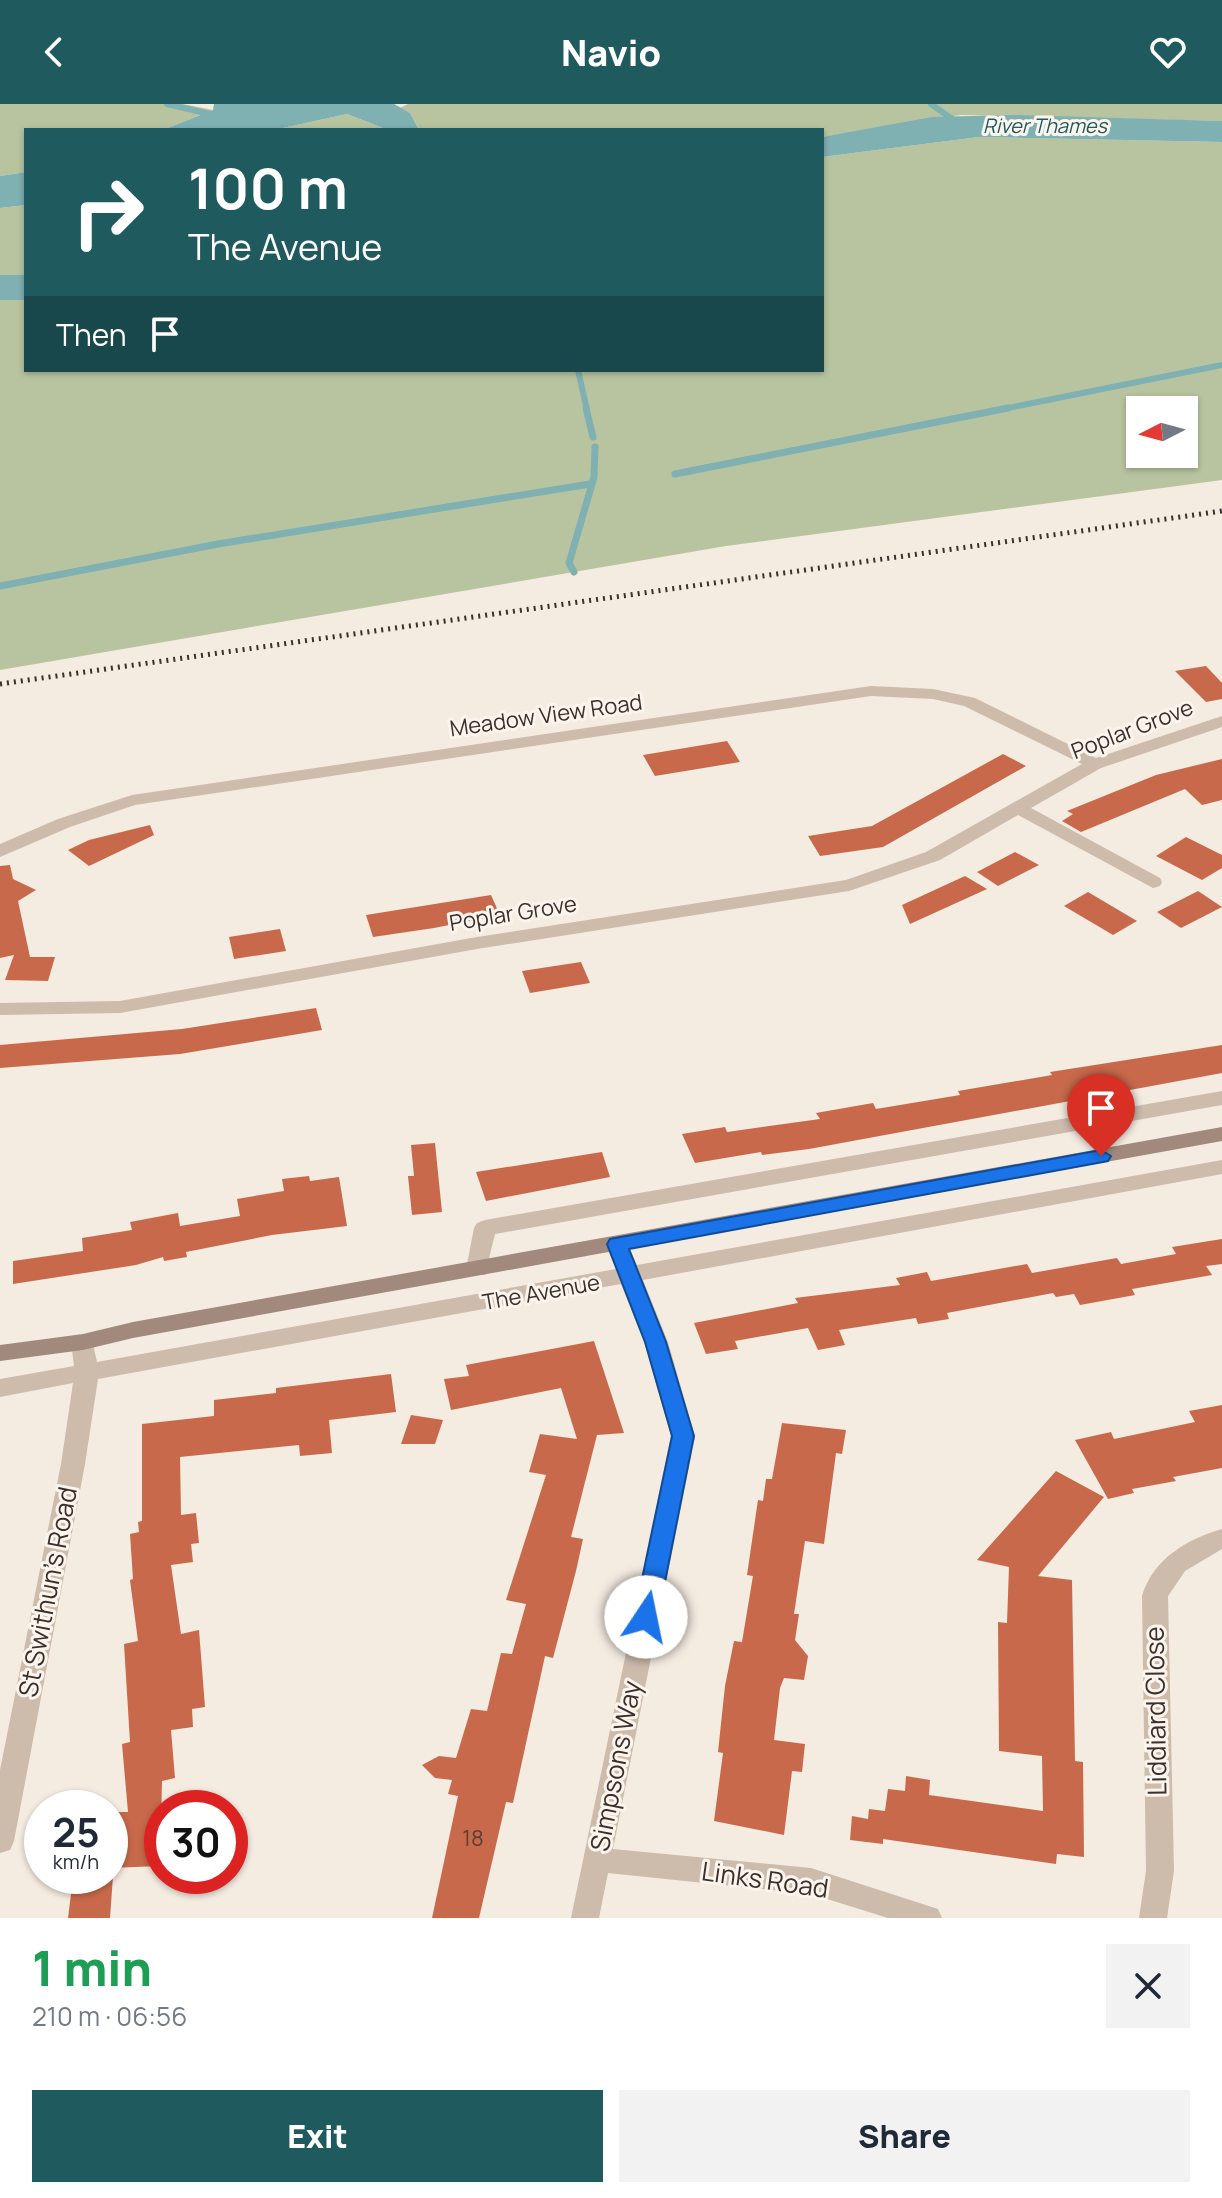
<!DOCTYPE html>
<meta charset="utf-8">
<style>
body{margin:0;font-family:Manrope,sans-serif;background:#f2f2f3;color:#1f2937;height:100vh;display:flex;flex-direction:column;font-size:30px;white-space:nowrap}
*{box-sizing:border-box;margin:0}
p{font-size:26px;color:#747a83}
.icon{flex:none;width:44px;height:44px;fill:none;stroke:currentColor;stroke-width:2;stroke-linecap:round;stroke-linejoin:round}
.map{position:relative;height:1814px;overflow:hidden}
.details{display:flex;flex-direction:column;background:#fff;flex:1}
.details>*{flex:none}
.guide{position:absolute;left:24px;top:24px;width:800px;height:244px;border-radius:0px;box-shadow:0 2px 6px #0004;background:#1f5a5e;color:#fff;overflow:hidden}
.needle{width:52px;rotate:264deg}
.fabs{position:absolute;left:1126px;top:292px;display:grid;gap:16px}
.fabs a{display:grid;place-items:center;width:72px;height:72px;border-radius:0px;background:#fff;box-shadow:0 2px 6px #0004;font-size:40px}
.speed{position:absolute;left:24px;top:1686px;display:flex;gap:16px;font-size:40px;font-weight:700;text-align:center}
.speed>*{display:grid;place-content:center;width:104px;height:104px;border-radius:50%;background:#fff;box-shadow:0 2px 6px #0004;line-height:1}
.speed small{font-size:20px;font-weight:400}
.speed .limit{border:12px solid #d22;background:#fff;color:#111}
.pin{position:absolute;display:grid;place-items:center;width:68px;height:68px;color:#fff;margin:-82px -34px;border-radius:50% 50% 50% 0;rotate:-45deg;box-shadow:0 0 8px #0007}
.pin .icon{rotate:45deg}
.me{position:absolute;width:88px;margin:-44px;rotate:11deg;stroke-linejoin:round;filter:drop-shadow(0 0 6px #0008)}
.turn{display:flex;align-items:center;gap:28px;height:168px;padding:0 32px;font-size:36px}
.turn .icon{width:104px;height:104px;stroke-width:2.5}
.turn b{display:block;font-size:56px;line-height:68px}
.then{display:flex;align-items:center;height:76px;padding:0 32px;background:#0003;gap:16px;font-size:30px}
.round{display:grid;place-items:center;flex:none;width:84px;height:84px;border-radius:0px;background:#f2f2f3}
.summary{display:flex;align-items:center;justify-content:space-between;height:136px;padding:0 32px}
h1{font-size:48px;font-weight:800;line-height:60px;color:#1e9e55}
.cta{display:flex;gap:16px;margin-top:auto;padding:16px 32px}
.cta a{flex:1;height:92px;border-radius:0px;background:#1f5a5e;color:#fff;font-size:32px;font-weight:800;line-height:92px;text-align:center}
.cta a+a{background:#f2f2f3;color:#1f2937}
header{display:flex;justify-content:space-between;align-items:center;height:104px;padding:0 32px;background:#1f5a5e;color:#fff;font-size:36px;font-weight:800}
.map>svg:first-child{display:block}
</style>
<header><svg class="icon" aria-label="back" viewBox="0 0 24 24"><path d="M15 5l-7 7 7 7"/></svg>Navio<svg class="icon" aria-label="heart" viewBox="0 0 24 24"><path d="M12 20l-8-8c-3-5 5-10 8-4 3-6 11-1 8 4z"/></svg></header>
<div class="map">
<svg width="1222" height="1814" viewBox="0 0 1222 1814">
<rect width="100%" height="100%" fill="#f4ebe1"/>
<g fill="#b8c4a0" fill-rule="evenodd">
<polygon points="0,0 183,0 213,6 163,26 26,26 26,68 0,72"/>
<polygon points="408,0 1222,0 1222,17 961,11 822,33 822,26 419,26 410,9 400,4"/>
<polygon points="347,10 388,26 274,26"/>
<path d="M979,33L1222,38V376L726,442L0,566V196H26V266H822V53ZM1140,306H1184V350H1140Z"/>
<polygon points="26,101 26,171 0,171 0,104"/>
</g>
<g fill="#7fb0b2">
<polygon points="214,0 394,0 410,9 419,26 388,26 347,10 274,26 163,26 213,6"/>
<polygon points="1012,11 1222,17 1222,38 979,33 822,53 822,33 932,13"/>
<polygon points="26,68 26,101 0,104 0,72"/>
<rect x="0" y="171" width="26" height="25"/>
</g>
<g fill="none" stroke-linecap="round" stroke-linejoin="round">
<g stroke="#7fb0b2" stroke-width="6">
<polyline points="167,0 214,11"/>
<polyline points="931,0 958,19"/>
<polyline points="578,266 587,306"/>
<polyline points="998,306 1222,261"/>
</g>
<g stroke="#7fb0b2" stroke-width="7">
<polyline points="586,304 593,333"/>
<polyline points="675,370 1008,304"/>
<polyline points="574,468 569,459 594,373 595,343"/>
<polyline points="0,482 218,440 590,380"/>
</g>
</g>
<g fill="#c8694b">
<polygon points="1206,562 1222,579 1222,595 1206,598 1175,567"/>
<polygon points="727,637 740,658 655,672 643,651"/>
<polygon points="1003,650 1026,662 883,743 820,752 808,732 872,722"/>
<polygon points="1222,655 1222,696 1202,701 1185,685 1081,728 1062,717 1073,710 1067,707 1156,671"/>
<polygon points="150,721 154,731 89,762 68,746 89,736"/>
<polygon points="1186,733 1222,751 1222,764 1202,776 1156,752"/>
<polygon points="1015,748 1039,761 998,782 977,768"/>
<polygon points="10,761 13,775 36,786 18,797 30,853 55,853 48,877 5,876 14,851 0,854 0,762"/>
<polygon points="965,772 987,785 910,820 902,801"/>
<polygon points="1198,787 1222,803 1181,824 1157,808"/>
<polygon points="1088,788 1137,817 1113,831 1064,802"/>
<polygon points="491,791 500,811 434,824 373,833 366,811"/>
<polygon points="280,825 286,847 234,855 229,833"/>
<polygon points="581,858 590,879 530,889 522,867"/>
<polygon points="316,904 322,926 180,950 0,964 0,941 182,925"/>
<polygon points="1222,941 1222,969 809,1045 762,1051 761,1048 695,1059 682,1030 725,1023 727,1028 820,1015 816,1009 873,999 876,1005 960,991 958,987 1052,971 1050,968"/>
<polygon points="435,1039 442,1108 412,1111 408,1072 414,1072 411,1041"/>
<polygon points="602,1048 610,1073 486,1097 476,1068"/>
<polygon points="309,1072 310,1077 339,1073 347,1122 272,1131 186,1148 187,1153 164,1157 163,1153 136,1161 13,1180 13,1157 83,1147 82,1134 132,1126 130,1118 178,1109 180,1122 240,1112 237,1095 284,1087 282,1075"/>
<polygon points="1222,1135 1222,1160 1206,1162 1212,1171 1132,1185 1135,1191 1080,1201 1074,1190 1056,1193 1053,1189 947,1209 949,1215 918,1220 916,1214 839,1226 845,1241 818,1246 808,1224 735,1237 738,1245 706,1250 694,1219 798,1199 795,1194 900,1181 896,1174 927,1168 931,1177 1027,1160 1032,1169 1117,1154 1121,1160 1176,1150 1172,1143"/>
<polygon points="594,1237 624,1329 597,1331 571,1433 583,1435 576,1467 553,1554 545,1552 513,1699 506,1698 479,1814 432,1814 458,1692 448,1690 452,1676 435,1674 422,1661 439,1652 456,1654 471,1605 487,1607 501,1549 512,1550 526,1500 506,1496 546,1371 529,1368 540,1330 577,1335 561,1284 451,1306 444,1275 469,1272 466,1261"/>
<polygon points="391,1270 396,1308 329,1316 332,1349 300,1352 299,1341 180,1353 181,1411 196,1409 199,1439 191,1440 193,1458 171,1461 181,1530 199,1526 205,1603 192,1605 193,1623 171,1626 175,1674 162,1677 160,1762 110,1764 110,1708 128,1708 122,1640 130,1638 124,1540 138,1537 130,1476 133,1475 130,1430 139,1428 138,1418 142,1417 142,1320 214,1312 214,1296 276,1289 276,1284"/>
<polygon points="1222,1301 1222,1364 1173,1373 1176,1377 1132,1385 1134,1389 1108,1395 1075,1336 1111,1328 1114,1335 1195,1318 1189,1307"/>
<polygon points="411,1311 443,1316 435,1340 401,1340"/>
<polygon points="782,1319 846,1326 842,1350 836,1349 824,1440 805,1437 794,1510 799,1510 795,1536 808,1552 804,1576 784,1574 780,1584 774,1636 805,1640 802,1668 792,1667 784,1731 714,1717 723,1649 718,1648 725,1582 734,1537 742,1538 753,1472 747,1471 758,1396 763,1397 766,1375 772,1375"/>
<polygon points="1056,1367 1104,1393 1038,1472 1072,1476 1075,1657 1083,1658 1084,1753 1057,1750 1056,1760 883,1735 883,1740 850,1736 852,1712 868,1715 869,1705 885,1707 888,1685 905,1687 906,1672 930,1676 929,1691 1043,1707 1042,1652 999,1647 998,1518 1007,1519 1009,1463 977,1456"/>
<polygon points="86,1772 113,1772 110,1814 68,1814 72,1782 85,1781"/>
</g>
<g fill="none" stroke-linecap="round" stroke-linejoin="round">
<g fill="#cdbbac" fill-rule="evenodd">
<polygon points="871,582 933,585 975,594 1096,654 1222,612 1222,623 1101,664 1031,704 1160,774 1162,778 1160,782 1153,784 1018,711 940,756 849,787 477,845 120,909 0,911 0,899 120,897 477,833 846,776 926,748 1082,660 964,602 933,595 871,592 135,701 70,723 0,753 0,740 58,715 132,691"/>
<polygon points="1222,987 1222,1001 495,1130 485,1171 469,1171 466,1165 474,1124 477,1119 485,1116"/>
<polygon points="1222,1056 1222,1070 643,1176 668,1238 695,1332 613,1745 811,1764 938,1805 942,1814 888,1814 811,1790 608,1769 599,1814 571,1814 671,1332 644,1238 621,1180 98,1275 85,1360 14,1737 10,1746 0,1749 0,1666 61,1360 73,1279 0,1293 0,1275 74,1262 71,1238 75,1232 91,1232 97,1258 616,1165 606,1140 609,1135 625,1135 637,1161"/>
<path d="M1222,1425V1445L1185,1467L1168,1492L1174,1767L1167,1814H1139L1146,1767L1142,1492C1153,1455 1187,1435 1222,1425Z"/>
</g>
<polygon fill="#a18a7d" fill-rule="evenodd" points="1222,1023 1222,1037 133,1234 83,1246 0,1257 0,1241 83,1230 133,1218"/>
<polyline stroke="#3b302b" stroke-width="5" stroke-dasharray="2 5" stroke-linecap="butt" points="0,580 1222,407"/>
</g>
<polygon fill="#1a73e8" stroke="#114b97" stroke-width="2" points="1101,1046 1111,1052 1108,1057 629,1145 666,1238 694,1332 658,1513 655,1520 638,1520 634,1513 672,1332 645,1238 607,1140 610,1135"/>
<g text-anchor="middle" stroke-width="6" stroke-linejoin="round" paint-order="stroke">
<g font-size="20" font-style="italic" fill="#1f5a5e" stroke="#fbf5ee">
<text x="1045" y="29">River Thames</text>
</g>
<g font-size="22" fill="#3b302b" stroke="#fbf5ee">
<text transform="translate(546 611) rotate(-8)" y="8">Meadow View Road</text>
<text transform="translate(1132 625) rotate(-21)" y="8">Poplar Grove</text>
<text transform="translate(513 809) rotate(-9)" y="8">Poplar Grove</text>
<text transform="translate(541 1188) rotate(-10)" y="8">The Avenue</text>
</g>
<g font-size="22" fill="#5e3e33">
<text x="473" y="1742">18</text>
</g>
<g font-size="26" fill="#3b302b" stroke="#fbf5ee">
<text transform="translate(48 1488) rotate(-79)" y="9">St Swithun's Road</text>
<text transform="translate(1156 1607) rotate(-91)" y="9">Liddiard Close</text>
<text transform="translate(616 1662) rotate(-79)" y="9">Simpsons Way</text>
<text transform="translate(765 1776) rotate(8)" y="9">Links Road</text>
</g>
</g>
</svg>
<div class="fabs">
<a><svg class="needle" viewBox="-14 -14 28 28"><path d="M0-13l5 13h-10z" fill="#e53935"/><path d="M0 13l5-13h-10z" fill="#747a83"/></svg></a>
</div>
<div class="speed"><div>25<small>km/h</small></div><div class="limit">30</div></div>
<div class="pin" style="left:1101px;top:1052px;background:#d93025"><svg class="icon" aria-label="arrive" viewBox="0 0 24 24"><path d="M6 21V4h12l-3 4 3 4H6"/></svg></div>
<svg class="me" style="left:646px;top:1513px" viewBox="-20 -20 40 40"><circle r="19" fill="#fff"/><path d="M0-13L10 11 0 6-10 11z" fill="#1a73e8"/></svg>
<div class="guide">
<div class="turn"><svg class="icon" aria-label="right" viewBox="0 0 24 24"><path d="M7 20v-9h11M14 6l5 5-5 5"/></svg><div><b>100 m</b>The Avenue</div></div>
<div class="then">Then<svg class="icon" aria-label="arrive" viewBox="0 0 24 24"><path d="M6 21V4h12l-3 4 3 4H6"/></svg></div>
</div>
</div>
<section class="details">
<div class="summary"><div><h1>1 min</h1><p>210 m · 06:56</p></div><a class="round"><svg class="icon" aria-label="close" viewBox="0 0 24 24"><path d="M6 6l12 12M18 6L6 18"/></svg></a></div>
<div class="cta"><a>Exit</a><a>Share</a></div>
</section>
